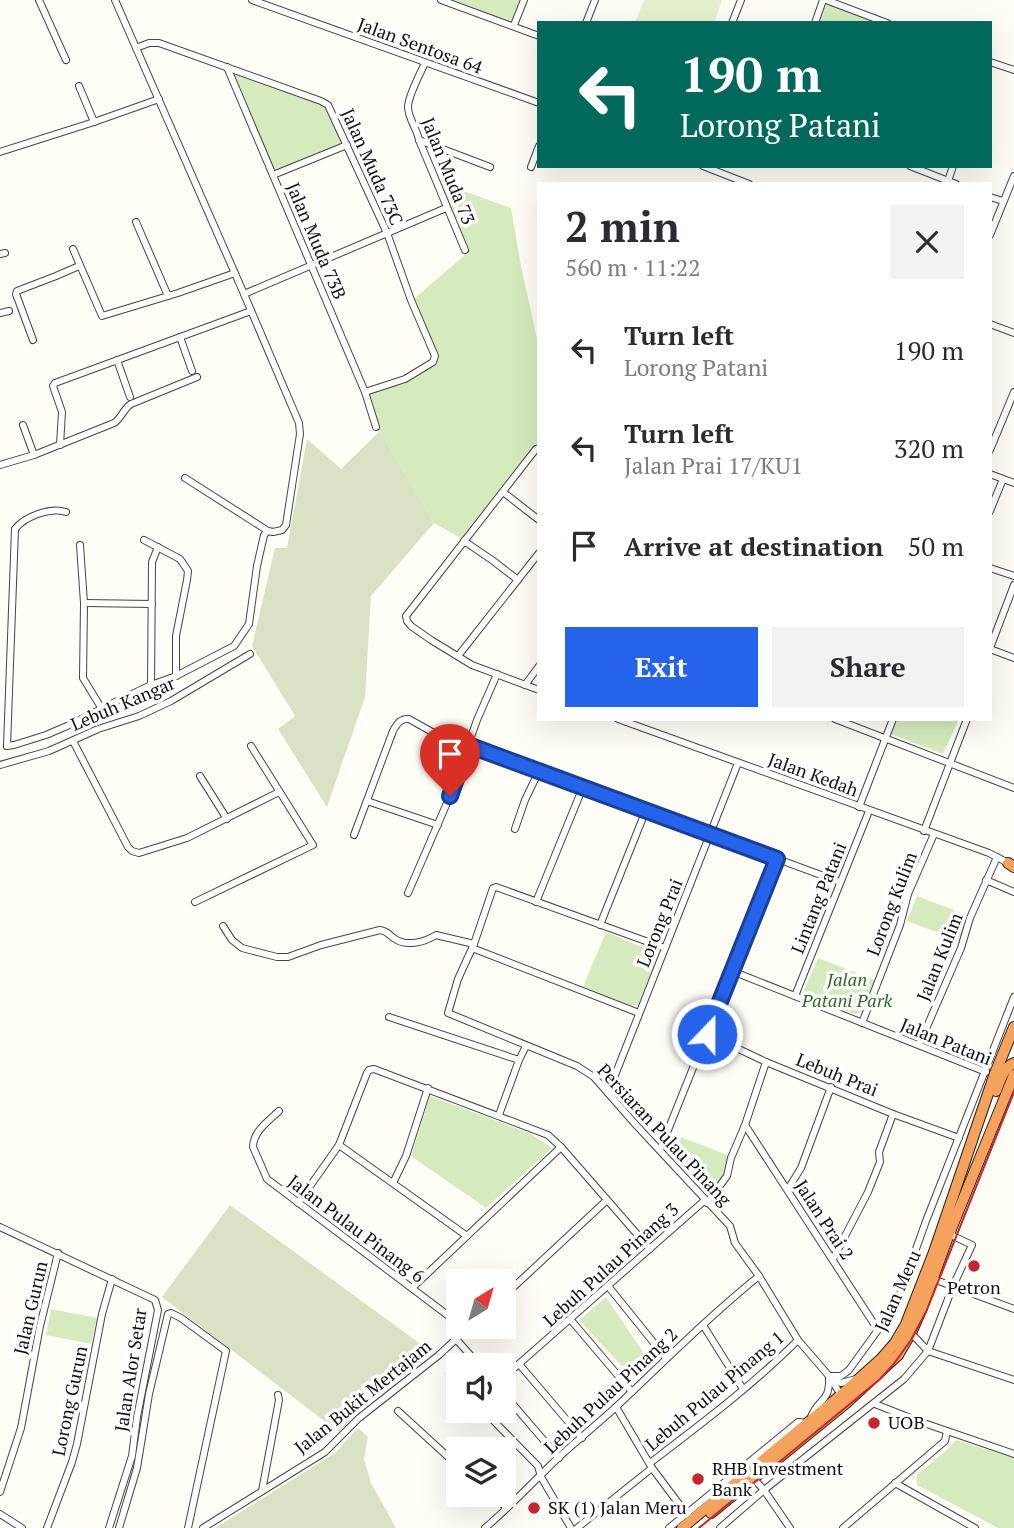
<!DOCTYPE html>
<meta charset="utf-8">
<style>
body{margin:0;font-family:"PT Serif",serif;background:#f2f2f3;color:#2b2b33;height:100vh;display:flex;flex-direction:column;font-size:26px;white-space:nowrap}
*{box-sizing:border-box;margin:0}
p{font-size:23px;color:#7c7c81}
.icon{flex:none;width:38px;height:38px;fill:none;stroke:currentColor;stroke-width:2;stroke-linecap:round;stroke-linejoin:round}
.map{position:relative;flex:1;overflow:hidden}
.panel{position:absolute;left:537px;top:182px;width:455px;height:539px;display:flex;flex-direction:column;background:#fff;border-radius:0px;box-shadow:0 7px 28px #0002}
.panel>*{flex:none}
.banner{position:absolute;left:537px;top:21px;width:455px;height:147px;border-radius:0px;box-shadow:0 7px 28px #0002;background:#00695c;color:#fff;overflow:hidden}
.needle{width:46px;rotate:37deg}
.fabs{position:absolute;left:446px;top:1269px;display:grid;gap:14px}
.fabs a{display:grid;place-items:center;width:70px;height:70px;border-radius:0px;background:#fff;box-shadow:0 7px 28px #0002;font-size:35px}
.pin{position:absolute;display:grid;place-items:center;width:60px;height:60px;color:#fff;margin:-72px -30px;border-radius:50% 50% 50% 0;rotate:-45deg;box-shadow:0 0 7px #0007}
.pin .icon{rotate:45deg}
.me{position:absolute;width:77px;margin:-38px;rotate:22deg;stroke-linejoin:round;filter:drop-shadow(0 0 5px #0008)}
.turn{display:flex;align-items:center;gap:24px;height:147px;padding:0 28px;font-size:32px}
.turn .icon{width:91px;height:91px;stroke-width:2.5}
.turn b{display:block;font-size:49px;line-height:60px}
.round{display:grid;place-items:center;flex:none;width:74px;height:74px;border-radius:0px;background:#f2f2f3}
.summary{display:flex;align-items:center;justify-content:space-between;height:119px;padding:0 28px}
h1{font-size:42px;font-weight:800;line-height:52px}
.button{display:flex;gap:14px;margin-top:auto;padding:14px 28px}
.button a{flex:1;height:80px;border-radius:0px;background:#2563eb;color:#fff;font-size:28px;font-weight:800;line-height:80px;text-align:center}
.button a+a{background:#f2f2f3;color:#2b2b33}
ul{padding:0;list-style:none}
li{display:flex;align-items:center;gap:21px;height:98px;padding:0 28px}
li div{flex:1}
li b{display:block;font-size:26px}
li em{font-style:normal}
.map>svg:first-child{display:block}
</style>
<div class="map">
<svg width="1014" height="1528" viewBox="0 0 1014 1528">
<rect width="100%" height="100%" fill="#fffdf5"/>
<g fill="#d5ebbd">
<polygon points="451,0 523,0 515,22"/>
<polygon points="823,0 879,23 815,23"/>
<polygon points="227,67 328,105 347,145 273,175"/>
<polygon points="436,181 511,208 521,266 539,348 539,445 464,540 434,523 380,431 369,395 433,363 435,356 414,299 467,253"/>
<polygon points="897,719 959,719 943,754 891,734"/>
<polygon points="917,896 972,917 963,942 907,921"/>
<polygon points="606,932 658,954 640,1005 629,1005 583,987"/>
<polygon points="818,958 875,980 862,1010 856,1015 803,993"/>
<polygon points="430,1096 531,1134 552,1148 486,1208 411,1156"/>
<path d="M673,1134L730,1156C726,1169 720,1193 704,1193L667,1151L669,1138Z"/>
<polygon points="606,1297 649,1361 634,1379 579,1320"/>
<polygon points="51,1309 97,1318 91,1344 46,1335"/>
<polygon points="956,1440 1014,1458 1014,1528 998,1528 917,1485 917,1475 949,1448"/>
</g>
<g fill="#d9e3c4">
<polygon points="380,431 434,523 371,596 365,697 327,807 278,729 295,716 252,646 275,548 287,548 307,439 341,469"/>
<polygon points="230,1205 433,1353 364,1406 339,1432 162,1297"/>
<polygon points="358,1428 368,1437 364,1459 371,1483 396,1528 215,1528 335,1453"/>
</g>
<polygon fill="#e6f2cf" points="644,0 722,0 714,23 635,23"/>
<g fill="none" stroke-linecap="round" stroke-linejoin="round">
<defs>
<g id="street">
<polyline points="39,0 66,60"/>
<polyline points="252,0 539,103"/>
<polyline points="441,0 539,36"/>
<polyline points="826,0 887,23"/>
<polyline points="586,23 595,0"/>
<polyline points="732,23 741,0"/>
<polyline points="815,23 823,0"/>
<polyline points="514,25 524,0"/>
<polyline points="136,48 149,43 159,43 321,101 328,105 387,233 411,300 435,356 433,362 405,379 365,392"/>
<polyline points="990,62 1014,70"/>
<path d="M425,63C420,74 408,96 408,107C408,118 417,129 419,140L465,250"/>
<polyline points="227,67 365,392 376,427"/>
<polyline points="79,86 94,122"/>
<polyline points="419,140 490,167"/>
<polyline points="0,152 94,122 159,99"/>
<polyline points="703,166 749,184"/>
<polyline points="910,166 956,184"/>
<polyline points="531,167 539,146"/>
<polyline points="273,175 347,145"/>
<polyline points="948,181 953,166"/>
<polyline points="990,197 1003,201"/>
<polyline points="136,222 168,296"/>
<polyline points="990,235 1014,176"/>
<polyline points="73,249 102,316 178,293 235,273"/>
<polyline points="0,254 5,253"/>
<polyline points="244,294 446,208"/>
<polyline points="0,313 9,311"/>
<polyline points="990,324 1014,333"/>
<polyline points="180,337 192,371"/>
<polyline points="33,340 16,294 17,291 56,276 79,266"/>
<polyline points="117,360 130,397"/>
<polyline points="23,425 34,455"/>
<polyline points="60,445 62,412 53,386 55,383 251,311"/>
<polyline points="539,448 536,449 406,616 407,621 411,626 431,640 472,665 539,690"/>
<polyline points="990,450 1014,392"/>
<path d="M0,465L34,455L114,423C122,418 123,409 131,404L197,377"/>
<polyline points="990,474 1014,483"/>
<polyline points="185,478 268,531"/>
<polyline points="503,492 539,520"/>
<polyline points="990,511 1003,479"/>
<polyline points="144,540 180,559 188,571 187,580 176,636 176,676"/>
<polyline points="464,541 492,560 518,580"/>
<polyline points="80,545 84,603 83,678 102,709"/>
<polyline points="990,568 1014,576"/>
<polyline points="84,603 152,604"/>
<polyline points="990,648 1014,585"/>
<polyline points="990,649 1014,658"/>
<polyline points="458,656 539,553"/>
<polyline points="151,685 152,562 158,547"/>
<polyline points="525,685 539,666"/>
<polyline points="618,719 989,853 1010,864"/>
<polyline points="835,719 1014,788"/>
<polyline points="73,741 128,847 132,851 139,853 187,838 279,792"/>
<polyline points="469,745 840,882"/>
<polyline points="7,746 14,745 46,735 67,726 117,701 151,685 176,676 234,646 249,624 257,566 264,535 268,531 273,532 282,530 286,525 300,434 299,423 244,294 115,0"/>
<path d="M7,746L15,529C25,516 51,507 66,512"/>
<polyline points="0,765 49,751 98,729 139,716 171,701 250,654"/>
<polyline points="200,776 227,819"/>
<polyline points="367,801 438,825"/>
<polyline points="859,807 893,719"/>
<polyline points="515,829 525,800 539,771"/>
<polyline points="924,831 967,719"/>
<path d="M354,835L393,731C397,724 400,718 409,719L466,751"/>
<polyline points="986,880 1014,892"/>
<polyline points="408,893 450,796 477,720 497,674"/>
<polyline points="195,902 313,845 251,746"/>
<polyline points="536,902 583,787"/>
<polyline points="600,925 646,810"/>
<path d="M223,926L232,940L242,948L277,957H288L321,945L380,930C388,931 389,935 395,939C407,947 425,942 436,935L474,944"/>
<polyline points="472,948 639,1013"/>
<polyline points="665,948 496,887 493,888 474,944 458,979 448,1013 577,1066 594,1077 636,1125 730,1226 735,1243 759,1276 798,1340 829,1376 841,1395"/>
<polyline points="732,971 986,1072"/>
<polyline points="795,996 869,811"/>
<polyline points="389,1017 519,1060"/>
<polyline points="862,1023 900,925 908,894 934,834"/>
<polyline points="707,1034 766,1062 893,1114 959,1138"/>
<polyline points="919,1045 961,948 970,918 997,857"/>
<polyline points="608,1093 738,763"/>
<path d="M279,1111C268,1121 253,1132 253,1147L267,1179L458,1323"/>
<polyline points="499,1115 519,1060 526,1046"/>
<polyline points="745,1125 878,1330"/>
<polyline points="339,1145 467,1236"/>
<polyline points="660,1150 777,859"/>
<polyline points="393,1183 406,1156 428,1088"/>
<polyline points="788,1189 801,1168 831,1087"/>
<polyline points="298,1203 339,1145 367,1073 369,1070 374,1069 548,1135 561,1147 650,1249"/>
<polyline points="707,1203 727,1176 731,1158 745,1125 766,1062"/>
<polyline points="0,1227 155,1300 158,1310 137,1417 132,1456 109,1528"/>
<polyline points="833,1259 868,1192 880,1162 879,1152 893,1114"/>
<polyline points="933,1279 1014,1309"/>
<polyline points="608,1286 666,1358"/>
<polyline points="412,1288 561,1147"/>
<polyline points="504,1296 607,1200"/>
<polyline points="570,1319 632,1392"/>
<polyline points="703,1325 743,1389"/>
<polyline points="911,1333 928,1351 1014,1380"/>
<polyline points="456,1339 479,1365"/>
<polyline points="519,1364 582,1438"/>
<polyline points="450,1374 458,1384"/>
<polyline points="829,1376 841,1376 849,1370 896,1305 926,1221 1014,997"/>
<polyline points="504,1377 704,1201"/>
<polyline points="830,1377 841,1383 856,1379"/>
<polyline points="504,1394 559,1458"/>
<polyline points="875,1404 918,1421 1014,1454"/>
<polyline points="616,1407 652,1468 688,1516"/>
<polyline points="483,1410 538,1466 541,1477 571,1528"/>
<polyline points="398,1411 458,1466"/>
<path d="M811,1417C818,1398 830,1403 829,1378"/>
<path d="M650,1463C701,1424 753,1385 798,1340"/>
<polyline points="753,1478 764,1490 790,1528"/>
<polyline points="895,1483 975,1528"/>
<polyline points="262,1491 279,1400 278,1395"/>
<polyline points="0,1492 21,1428 40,1326 58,1253"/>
<polyline points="492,1494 507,1508"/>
<polyline points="0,1514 22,1528"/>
<polyline points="47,1528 72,1462 77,1444 102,1314 112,1279"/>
<polyline points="119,1528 137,1468 149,1394 168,1314 171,1313 181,1318 226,1351 188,1528"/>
<polyline points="203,1528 325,1452 359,1418 439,1355 470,1326"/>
<path d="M485,1528C511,1506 534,1481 559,1457C578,1440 597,1424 616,1407C663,1363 708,1317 759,1276"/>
<polyline points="577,1528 652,1468"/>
<polyline points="669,1528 798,1422 807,1423"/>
<polyline points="720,1528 764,1490 904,1379 928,1351 953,1286 972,1245 949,1234"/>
<polyline points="843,1528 945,1441 947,1431"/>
</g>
<g id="highway">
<polyline points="1008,863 1014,867"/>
<path d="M996,1091C1000,1081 1003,1068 1014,1063"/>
<polyline points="711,1513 846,1403 898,1355 911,1333 922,1308 949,1234 1014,1075"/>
<polyline points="682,1528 841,1395 881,1359 895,1343 906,1324 934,1252 994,1076 1014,1027"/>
</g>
</defs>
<use href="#street" stroke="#444" stroke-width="8"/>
<use href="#highway" stroke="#222" stroke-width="12"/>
<use href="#street" stroke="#fff" stroke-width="6"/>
<use href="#highway" stroke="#f5a25d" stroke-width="10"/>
<polyline stroke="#c4262e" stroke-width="2" points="699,1528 879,1380 893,1365 911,1340 926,1312 1014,1092"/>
</g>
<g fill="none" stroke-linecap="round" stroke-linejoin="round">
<defs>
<polyline id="route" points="450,796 468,745 777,859 707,1034"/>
</defs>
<use href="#route" stroke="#184099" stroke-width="18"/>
<use href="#route" stroke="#2563eb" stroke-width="12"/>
</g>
<g fill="#c4262e" stroke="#fff" stroke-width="2.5">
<circle cx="974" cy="1266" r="7"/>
<circle cx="874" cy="1423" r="7"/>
<circle cx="698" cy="1479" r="7"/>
<circle cx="534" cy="1508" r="7"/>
</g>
<g text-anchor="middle" stroke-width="7" stroke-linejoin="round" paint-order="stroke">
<g font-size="18" fill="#111" stroke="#fff">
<text transform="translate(420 46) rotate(20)" y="6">Jalan Sentosa 64</text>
<text transform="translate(372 167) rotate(66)" y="6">Jalan Muda 73C</text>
<text transform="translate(448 171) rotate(68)" y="6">Jalan Muda 73</text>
<text transform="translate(316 241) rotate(67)" y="6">Jalan Muda 73B</text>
<text transform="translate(123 704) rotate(-23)" y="6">Lebuh Kangar</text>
<text transform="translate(813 775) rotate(20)" y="6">Jalan Kedah</text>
<text transform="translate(819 898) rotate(-68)" y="6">Lintang Patani</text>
<text transform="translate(892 904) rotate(-69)" y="6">Lorong Kulim</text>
<text transform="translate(660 923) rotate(-68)" y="6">Lorong Prai</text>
<text transform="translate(940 957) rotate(-68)" y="6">Jalan Kulim</text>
<text transform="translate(946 1042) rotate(22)" y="6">Jalan Patani</text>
<text transform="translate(837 1075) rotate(22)" y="6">Lebuh Prai</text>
<text transform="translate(664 1135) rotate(47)" y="6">Persiaran Pulau Pinang</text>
<text transform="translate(824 1220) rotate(57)" y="6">Jalan Prai 2</text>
<text transform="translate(356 1229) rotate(37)" y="6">Jalan Pulau Pinang 6</text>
<text transform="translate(611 1265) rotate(-42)" y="6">Lebuh Pulau Pinang 3</text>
<text transform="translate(898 1291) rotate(-66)" y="6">Jalan Meru</text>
<text transform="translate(31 1308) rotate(-77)" y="6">Jalan Gurun</text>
<text transform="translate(131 1370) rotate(-81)" y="6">Jalan Alor Setar</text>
<text transform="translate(611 1391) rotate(-43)" y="6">Lebuh Pulau Pinang 2</text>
<text transform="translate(715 1391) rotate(-40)" y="6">Lebuh Pulau Pinang 1</text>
<text transform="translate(363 1397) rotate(-39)" y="6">Jalan Bukit Mertajam</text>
<text transform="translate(70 1401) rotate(-78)" y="6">Lorong Gurun</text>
</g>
<g font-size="18" font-style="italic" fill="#2f6b1f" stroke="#fff">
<text x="847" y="986">Jalan<tspan x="847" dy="21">Patani Park</tspan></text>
</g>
<g font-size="18" fill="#111" stroke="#fff" text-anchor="start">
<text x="974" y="1294" text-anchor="middle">Petron</text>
<text x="888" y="1429">UOB</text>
<text x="712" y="1475">RHB Investment<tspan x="712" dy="21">Bank</tspan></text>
<text x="548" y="1514">SK (1) Jalan Meru</text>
</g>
</g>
</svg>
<div class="fabs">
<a><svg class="needle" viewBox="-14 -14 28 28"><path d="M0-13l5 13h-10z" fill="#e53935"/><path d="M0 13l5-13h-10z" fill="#7c7c81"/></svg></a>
<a><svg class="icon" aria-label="sound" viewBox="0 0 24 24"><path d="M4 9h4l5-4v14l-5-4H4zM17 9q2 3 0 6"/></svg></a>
<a><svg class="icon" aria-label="layers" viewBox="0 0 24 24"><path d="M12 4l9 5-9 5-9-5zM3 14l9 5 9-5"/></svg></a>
</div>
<div class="pin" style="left:450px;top:796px;background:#d93025"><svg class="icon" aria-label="arrive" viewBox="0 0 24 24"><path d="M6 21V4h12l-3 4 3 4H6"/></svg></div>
<svg class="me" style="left:707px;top:1034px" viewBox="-20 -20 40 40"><circle r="17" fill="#2563eb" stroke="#fff" stroke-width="3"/><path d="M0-11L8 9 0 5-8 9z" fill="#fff"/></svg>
<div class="banner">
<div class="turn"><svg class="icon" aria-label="left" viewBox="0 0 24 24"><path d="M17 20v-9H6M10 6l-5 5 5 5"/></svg><div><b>190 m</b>Lorong Patani</div></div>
</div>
<section class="panel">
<div class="summary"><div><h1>2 min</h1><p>560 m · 11:22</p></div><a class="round"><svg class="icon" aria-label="close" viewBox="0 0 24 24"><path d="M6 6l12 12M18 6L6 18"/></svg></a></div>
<ul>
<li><svg class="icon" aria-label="left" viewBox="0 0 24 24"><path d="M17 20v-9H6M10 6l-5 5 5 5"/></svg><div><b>Turn left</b><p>Lorong Patani</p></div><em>190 m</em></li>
<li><svg class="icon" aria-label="left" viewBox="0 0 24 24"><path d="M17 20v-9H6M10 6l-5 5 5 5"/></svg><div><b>Turn left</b><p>Jalan Prai 17/KU1</p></div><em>320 m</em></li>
<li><svg class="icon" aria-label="arrive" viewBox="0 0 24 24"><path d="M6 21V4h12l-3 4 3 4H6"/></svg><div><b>Arrive at destination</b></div><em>50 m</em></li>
</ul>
<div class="button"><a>Exit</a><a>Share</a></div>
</section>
</div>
